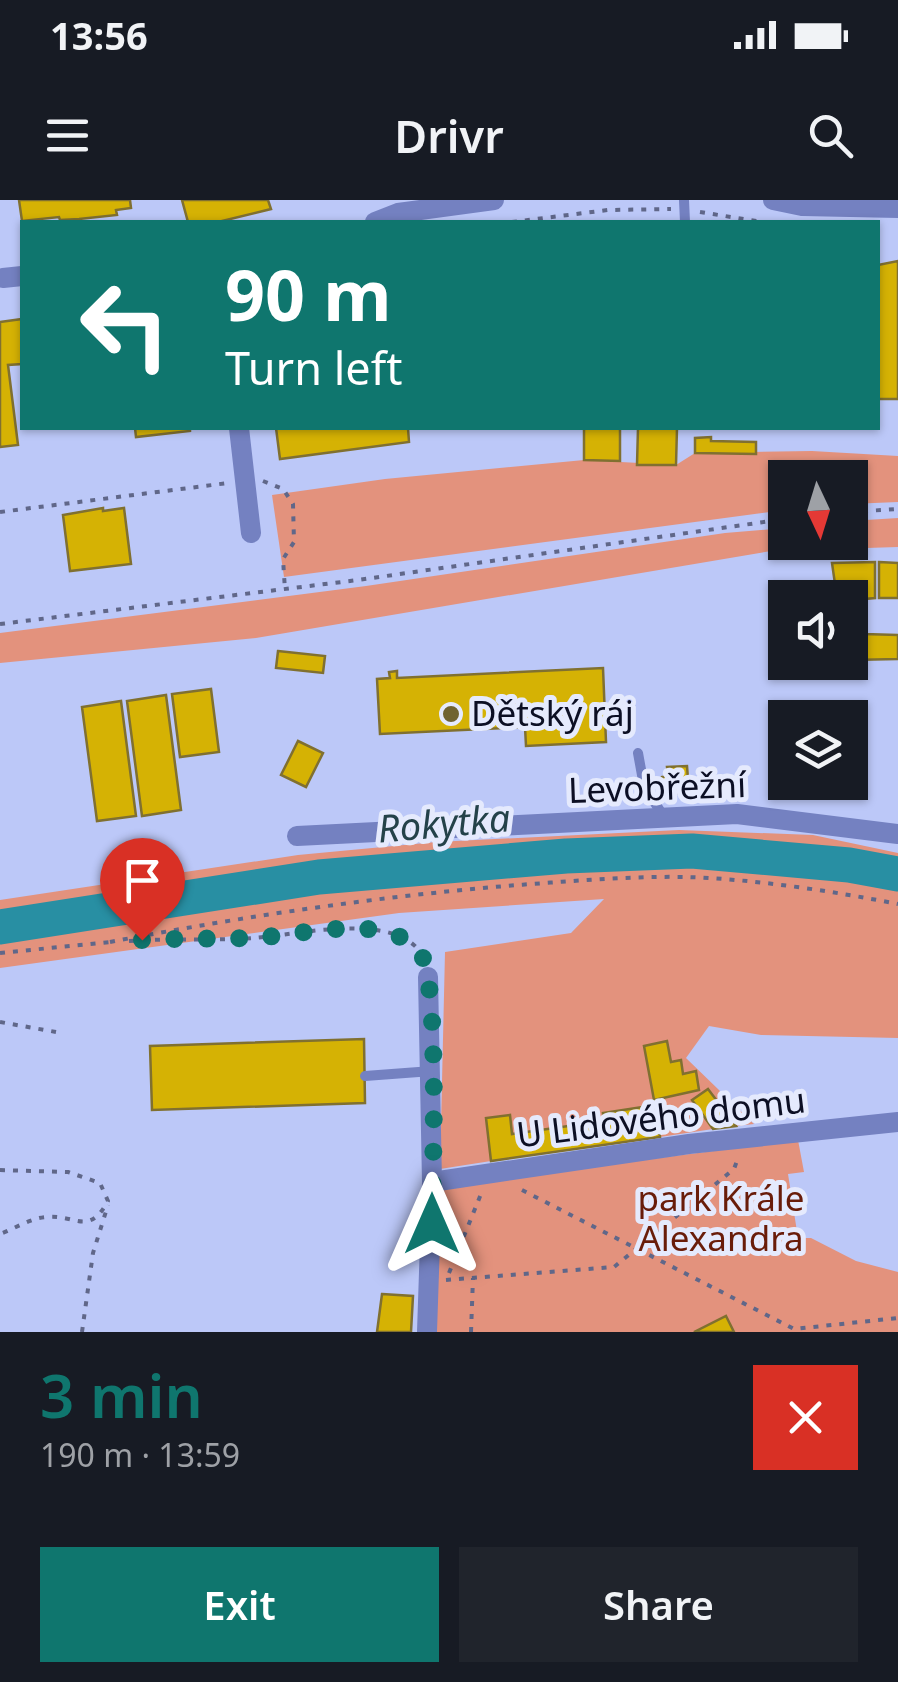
<!DOCTYPE html>
<meta charset="utf-8">
<style>
body{margin:0;font-family:"Noto Sans",sans-serif;background:#20242c;color:#f1f3f6;height:100vh;display:flex;flex-direction:column;font-size:38px;white-space:nowrap}
*{box-sizing:border-box;margin:0}
p{font-size:32px;color:#9ea1a6}
.icon{flex:none;width:55px;height:55px;fill:none;stroke:currentColor;stroke-width:2;stroke-linecap:round;stroke-linejoin:round}
.map{position:relative;height:1132px;overflow:hidden}
.sheet{display:flex;flex-direction:column;background:#171b24;flex:1}
.sheet>*{flex:none}
.guide{position:absolute;left:20px;top:20px;width:860px;height:210px;border-radius:0px;box-shadow:0 2px 8px #0004;background:#0f766e;color:#fff;overflow:hidden}
.needle{width:65px;rotate:176deg}
.buttons{position:absolute;left:768px;top:260px;display:grid;gap:20px}
.buttons a{display:grid;place-items:center;width:100px;height:100px;border-radius:0px;background:#171b24;box-shadow:0 2px 8px #0004;font-size:50px}
.pin{position:absolute;display:grid;place-items:center;width:85px;height:85px;color:#fff;margin:-102px -42px;border-radius:50% 50% 50% 0;rotate:-45deg;box-shadow:0 0 10px #0007}
.pin .icon{rotate:45deg}
.me{position:absolute;width:110px;margin:-55px;rotate:0deg;stroke-linejoin:round;filter:drop-shadow(0 0 8px #0008)}
.turn{display:flex;align-items:center;gap:35px;height:210px;padding:0 40px;font-size:45px}
.turn .icon{width:130px;height:130px;stroke-width:2.5}
.turn b{display:block;font-size:70px;line-height:85px}
.round{display:grid;place-items:center;flex:none;width:105px;height:105px;border-radius:0px;background:#20242c}
.head{display:flex;align-items:center;justify-content:space-between;height:170px;padding:0 40px}
h1{font-size:60px;font-weight:600;line-height:75px;color:#0f766e}
.button{display:flex;gap:20px;margin-top:auto;padding:20px 40px}
.button a{flex:1;height:115px;border-radius:0px;background:#0f766e;color:#fff;font-size:40px;font-weight:600;line-height:115px;text-align:center}
.button a+a{background:#20242c;color:#f1f3f6}
.status{display:flex;justify-content:space-between;align-items:center;height:70px;padding:0 50px;background:#171b24;direction:ltr}
.status svg{height:28px;fill:currentColor}
header{display:flex;justify-content:space-between;align-items:center;height:130px;padding:0 40px;background:#171b24;font-size:45px;font-weight:600}
.map>svg:first-child{display:block}
</style>
<div class="status"><b>13:56</b><svg viewBox="0 0 49 12"><path d="M0 12V9h3v3zM5 12V6h3v6zM10 12V3h3v9zM15 12V0h3v12zM26 1h20v11H26zM47 4h2v5h-2z"/></svg></div>
<header><svg class="icon" aria-label="menu" viewBox="0 0 24 24"><path d="M4 6h16M4 12h16M4 18h16"/></svg>Drivr<svg class="icon" aria-label="search" viewBox="0 0 24 24"><circle cx="10" cy="10" r="6"/><path d="M15 15l6 6"/></svg></header>
<div class="map">
<svg width="898" height="1132" viewBox="0 0 898 1132">
<rect width="100%" height="100%" fill="#bcc8f8"/>
<g fill="#e3927d">
<polygon points="812,251 898,256 898,302 850,304 850,278 785,278 785,310 284,377 272,295 385,279 584,260 676,265 695,253"/>
<polygon points="898,318 898,347 771,351 256,438 0,463 0,433 366,386 725,333 785,328 785,342 850,342 850,321"/>
<polygon points="679,630 813,635 898,653 898,838 761,835 709,826 686,858 754,924 736,926 708,889 693,900 713,929 660,937 655,906 604,913 604,921 512,934 509,915 486,918 491,961 440,969 445,752 571,733 604,699 399,713 0,768 0,700 298,655 436,642"/>
<polygon points="798,940 804,972 788,974 798,1038 811,1038 856,1061 898,1072 898,1132 734,1132 725,1116 694,1132 434,1132 438,991 534,974"/>
</g>
<g fill="none" stroke-linecap="round" stroke-linejoin="round">
<polyline stroke="#288fa3" stroke-width="35" points="0,727 319,677 566,656 692,651 849,665 898,674"/>
</g>
<g fill="#d5b204" stroke="#807030" stroke-width="2.5">
<polygon points="19,0 130,0 131,8 116,10 117,15 79,19 60,20 59,17 22,21"/>
<polygon points="182,0 268,0 271,9 218,22 188,22"/>
<polygon points="898,61 898,199 878,199 878,65"/>
<polygon points="22,119 22,164 8,165 18,245 0,247 0,122"/>
<polygon points="135,228 190,228 190,231 136,237"/>
<polygon points="276,228 408,228 409,242 280,259"/>
<polygon points="584,228 620,228 620,261 584,260"/>
<polygon points="638,228 677,228 676,265 637,265"/>
<polygon points="711,237 711,241 756,242 756,254 695,253 695,238"/>
<polygon points="103,308 103,311 124,308 131,364 70,371 63,315"/>
<polygon points="875,362 875,398 853,400 860,414 864,434 898,435 898,459 851,460 850,398 837,398 832,363"/>
<polygon points="879,362 898,363 898,398 879,398"/>
<polygon points="278,451 325,456 323,473 276,468"/>
<polygon points="603,468 606,542 526,546 525,527 380,534 377,479 390,478 389,472 397,471 397,478"/>
<polygon points="211,489 219,552 180,557 172,494"/>
<polygon points="166,495 181,610 142,616 127,501"/>
<polygon points="121,501 136,616 97,621 82,507"/>
<polygon points="298,541 323,553 306,587 281,575"/>
<polygon points="687,566 689,592 669,594 668,585 663,585 662,577 668,576 667,567"/>
<polygon points="364,839 365,903 152,910 150,846"/>
<polygon points="667,841 671,862 681,860 683,874 696,871 699,890 654,900 644,846"/>
<polygon points="708,889 736,926 713,929 692,900"/>
<polygon points="656,905 660,937 491,961 486,918 510,915 512,934 604,921 603,913"/>
<polygon points="382,1094 413,1096 411,1132 377,1132"/>
<polygon points="726,1116 734,1132 694,1132"/>
</g>
<g fill="none" stroke-linecap="round" stroke-linejoin="round">
<g stroke="#606789" stroke-width="4" stroke-dasharray="5 8" stroke-linecap="butt">
<polyline points="700,12 762,22"/>
<polyline points="512,22 608,10 671,9"/>
<polyline points="263,281 283,289 293,304 294,342 283,359 285,390"/>
<polyline points="0,312 228,283"/>
<polyline points="850,312 898,309"/>
<polyline points="0,424 358,380 785,319"/>
<path d="M129,741C171,738 213,741 254,738C298,735 399,709 424,758"/>
<path d="M110,742C246,716 381,696 518,685C574,681 630,676 686,677C753,679 832,691 898,704"/>
<polyline points="0,753 110,742"/>
<polyline points="0,822 56,832"/>
<path d="M0,970L68,972L100,983L108,1001C88,1037 76,1014 46,1017C31,1018 14,1029 0,1034"/>
<polyline points="522,990 794,1129 898,1118"/>
<polyline points="449,1073 481,994"/>
<polyline points="446,1080 614,1067 734,969 738,958"/>
<polyline points="82,1132 93,1053 108,1005"/>
<polyline points="471,1132 473,1078"/>
</g>
<g stroke="#7481c1" stroke-width="10">
<polyline points="684,0 685,22"/>
<polyline points="638,553 644,586 664,617"/>
<polyline points="365,876 432,871"/>
</g>
<g stroke="#7481c1" stroke-width="20">
<polyline points="773,0 802,6 898,8"/>
<polyline points="375,22 398,13 494,0"/>
<polyline points="3,78 22,76"/>
<polyline points="239,228 251,333"/>
<polyline points="297,636 737,614 898,634"/>
<polyline points="432,982 689,944 898,922"/>
<polyline points="427,1132 432,982 428,777"/>
</g>
</g>
<g fill="none" stroke-linecap="round" stroke-linejoin="round">
<path stroke="#0f766e" stroke-width="18" stroke-dasharray="0 32.4" d="M142,740C178,738 214,739 250,738C296,737 384,710 419,751C441,775 432,980 432,1024"/>
</g>
<circle fill="#706330" stroke="#e5eafd" stroke-width="4" cx="451" cy="514" r="10"/>
<g text-anchor="middle" stroke-width="10" stroke-linejoin="round" paint-order="stroke">
<g font-size="35" fill="#0c0f24" stroke="#e5eafd" text-anchor="start">
<text x="471" y="526">Dětský ráj</text>
</g>
<g font-size="35" fill="#0c0f24" stroke="#e5eafd">
<text transform="translate(657 588) rotate(-2)" y="12">Levobřežní</text>
<text transform="translate(661 918) rotate(-7)" y="12">U Lidového domu</text>
</g>
<g font-size="35" fill="#691c09" stroke="#e5eafd">
<text x="721" y="1011">park Krále<tspan x="721" dy="40">Alexandra</tspan></text>
</g>
<g font-size="38" font-style="italic" fill="#244249" stroke="#e5eafd">
<text transform="translate(444 624) rotate(-5)" y="13">Rokytka</text>
</g>
</g>
</svg>
<div class="buttons">
<a><svg class="needle" viewBox="-14 -14 28 28"><path d="M0-13l5 13h-10z" fill="#e53935"/><path d="M0 13l5-13h-10z" fill="#9ea1a6"/></svg></a>
<a><svg class="icon" aria-label="sound" viewBox="0 0 24 24"><path d="M4 9h4l5-4v14l-5-4H4zM17 9q2 3 0 6"/></svg></a>
<a><svg class="icon" aria-label="layers" viewBox="0 0 24 24"><path d="M12 4l9 5-9 5-9-5zM3 14l9 5 9-5"/></svg></a>
</div>
<div class="pin" style="left:142px;top:740px;background:#d93025"><svg class="icon" aria-label="arrive" viewBox="0 0 24 24"><path d="M6 21V4h12l-3 4 3 4H6"/></svg></div>
<svg class="me" style="left:432px;top:1024px" viewBox="-20 -20 40 40"><path d="M0-17L14 15 0 8-14 15z" fill="#0f766e" stroke="#fff" stroke-width="4"/></svg>
<div class="guide">
<div class="turn"><svg class="icon" aria-label="left" viewBox="0 0 24 24"><path d="M17 20v-9H6M10 6l-5 5 5 5"/></svg><div><b>90 m</b>Turn left</div></div>
</div>
</div>
<section class="sheet">
<div class="head"><div><h1>3 min</h1><p>190 m · 13:59</p></div><a class="round" style="background:#d93025;color:#fff"><svg class="icon" aria-label="close" viewBox="0 0 24 24"><path d="M6 6l12 12M18 6L6 18"/></svg></a></div>
<div class="button"><a>Exit</a><a>Share</a></div>
</section>
